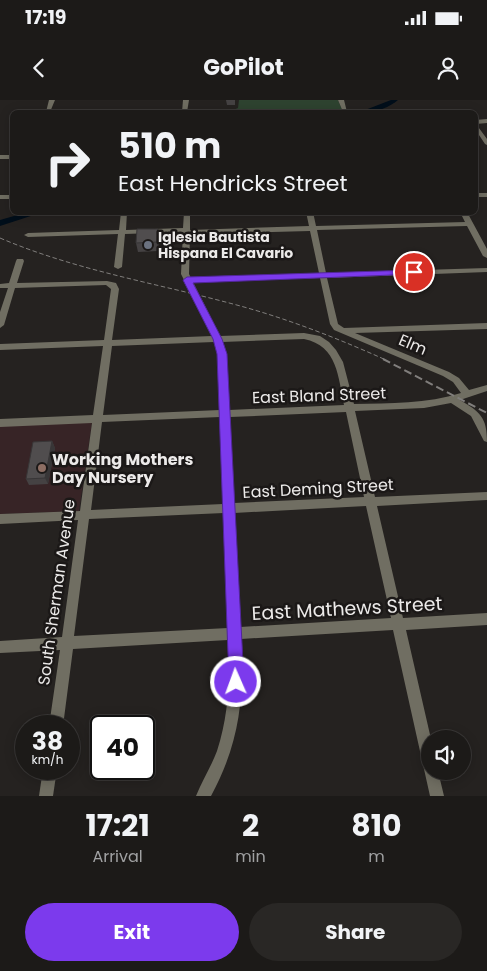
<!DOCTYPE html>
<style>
body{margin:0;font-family:Poppins,sans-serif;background:#292725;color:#f1f3f6;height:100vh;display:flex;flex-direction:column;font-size:19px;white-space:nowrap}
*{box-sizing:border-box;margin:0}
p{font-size:16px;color:#a0a1a2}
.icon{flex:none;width:28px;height:28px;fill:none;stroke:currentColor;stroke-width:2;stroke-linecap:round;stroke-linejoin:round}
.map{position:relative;height:696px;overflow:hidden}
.sheet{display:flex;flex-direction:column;background:#1c1a18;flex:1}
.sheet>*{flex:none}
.hud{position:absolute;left:10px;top:10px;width:468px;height:105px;border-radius:8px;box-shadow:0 2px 12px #0003,0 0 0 1px #3a3837;background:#1c1a18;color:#f1f3f6;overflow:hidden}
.fabs{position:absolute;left:421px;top:630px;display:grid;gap:10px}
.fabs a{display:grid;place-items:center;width:50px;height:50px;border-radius:50%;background:#1c1a18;box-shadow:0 2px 12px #0003,0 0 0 1px #3a3837;font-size:25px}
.speed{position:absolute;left:15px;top:615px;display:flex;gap:10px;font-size:25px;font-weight:700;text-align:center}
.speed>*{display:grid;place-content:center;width:65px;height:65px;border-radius:50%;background:#1c1a18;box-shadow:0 2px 12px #0003,0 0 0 1px #3a3837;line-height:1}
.speed small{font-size:12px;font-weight:400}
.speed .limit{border:2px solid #111;border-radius:8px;background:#fff;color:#111}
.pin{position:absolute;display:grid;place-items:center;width:42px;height:42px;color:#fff;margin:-21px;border:2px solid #fff;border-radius:50%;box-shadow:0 1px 5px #0007}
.me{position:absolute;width:55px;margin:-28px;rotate:358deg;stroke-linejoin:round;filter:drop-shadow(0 0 4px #0008)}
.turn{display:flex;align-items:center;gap:18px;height:105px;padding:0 25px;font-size:22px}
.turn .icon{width:65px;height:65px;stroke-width:2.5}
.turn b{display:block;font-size:35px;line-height:42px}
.eta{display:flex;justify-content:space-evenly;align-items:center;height:85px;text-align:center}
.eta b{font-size:30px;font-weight:700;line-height:35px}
.primary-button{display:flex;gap:10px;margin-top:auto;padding:10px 25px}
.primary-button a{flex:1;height:58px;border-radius:30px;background:#7c3aed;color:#fff;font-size:20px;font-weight:700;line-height:58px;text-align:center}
.primary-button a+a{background:#292725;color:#f1f3f6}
.status{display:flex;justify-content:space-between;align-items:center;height:35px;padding:0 25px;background:#1c1a18;direction:ltr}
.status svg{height:14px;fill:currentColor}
header{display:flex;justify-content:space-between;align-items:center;height:65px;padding:0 25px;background:#1c1a18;font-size:22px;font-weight:700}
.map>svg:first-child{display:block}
</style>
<div class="status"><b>17:19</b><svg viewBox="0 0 49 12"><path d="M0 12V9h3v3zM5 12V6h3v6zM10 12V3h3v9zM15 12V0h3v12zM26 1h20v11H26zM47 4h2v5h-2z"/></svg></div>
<header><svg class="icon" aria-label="back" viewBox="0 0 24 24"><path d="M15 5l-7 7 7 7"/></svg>GoPilot<svg class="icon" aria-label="person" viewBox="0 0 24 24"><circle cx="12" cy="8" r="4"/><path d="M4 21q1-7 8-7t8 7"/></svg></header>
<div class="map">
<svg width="487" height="696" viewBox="0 0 487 696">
<rect width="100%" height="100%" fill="#252220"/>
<polygon fill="#372426" points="92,322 79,411 0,414 0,326"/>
<polygon fill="#2e4330" points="239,0 338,0 343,12 228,12 238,8"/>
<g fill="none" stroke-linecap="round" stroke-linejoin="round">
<g fill="#000e1a" fill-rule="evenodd">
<path d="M391,0H398C389,8 372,14 360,12Z"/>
<polygon points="28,112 43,112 0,126 0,120"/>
</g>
<g fill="#706e62" fill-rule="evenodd">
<polygon points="49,0 55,0 50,12 46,12"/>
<polygon points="183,0 189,0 187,12 182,12"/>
<polygon points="338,0 344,0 347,12 343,12"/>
<polygon points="487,19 487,23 476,24 487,39 487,45 485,44 475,29 475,20"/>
<rect x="0" y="55" width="12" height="4"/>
<rect x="475" y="93" width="12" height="4"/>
<rect x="0" y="95" width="12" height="4"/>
<path d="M121,112H127L126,130L183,128L184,112H190V130L309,126L306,112H313L316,126L465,122L460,112H467L487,149V158L483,156L467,126L317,130L326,173L487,168V172L327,178L338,224L344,228L487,223V229L355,233L449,272L459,278L469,290L487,285V291L460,300C480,312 487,317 487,342L484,341L471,316L451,303L424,308L355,311L375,397L487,392V400L377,406L403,518L487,513V525L406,530L431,639L430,671H438L444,696H430L393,530L241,539C244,599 240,642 211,696H196C202,681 211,667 217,651C229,614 230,578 228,540L73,549L63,626H49L60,550L0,553V541L62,537L78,420L0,424V414L80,411L92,323L0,327V319L93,315L103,246L0,250V244L104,240L111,189L106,185L15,188L4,225L0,228V212L8,188H0V184L9,183L16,161L17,159H23L24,161L17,183L107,181L116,183L119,189L112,240L212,236L181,174L183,132L125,134L122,167L118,169L114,167L118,134L28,137L24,135L28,133L119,130ZM310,131L319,173L191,178L189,174L190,134ZM320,178L330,224L334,230L443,276L453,282L461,293C427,304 390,303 354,304L343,262L336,250L329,242L320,236L304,233L220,236L193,182ZM304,239C338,246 338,277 344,305L229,310L226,254L222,242ZM214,242L218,254L220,310L103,315L112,246ZM346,312L364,397L234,403L230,317ZM220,317L223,404L91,410L102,322ZM366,406L391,518L240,527L234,413ZM224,413L228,528L74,536L89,419Z"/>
<polygon points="43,669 57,669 53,696 39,696"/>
</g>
<path stroke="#807e7c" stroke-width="1" stroke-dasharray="4.5 2.5" stroke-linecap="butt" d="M0,138C75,170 155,183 233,204C286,218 337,238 386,260"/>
<polyline stroke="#807e7c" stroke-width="2" stroke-dasharray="8 4" stroke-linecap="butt" points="383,259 487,313"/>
</g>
<g fill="#454243">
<polygon points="226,0 235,0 235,5 227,5"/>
<polygon points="159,138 158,151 138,152 136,143"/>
<polygon points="52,341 55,348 48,384 29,385 26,379"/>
</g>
<g fill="#383637">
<polygon points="158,129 159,138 158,151 157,142"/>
<polygon points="52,341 55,348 48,384 45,378"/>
</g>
<g fill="#504d4e" stroke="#383637">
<polygon points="137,129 158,129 157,142 136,143"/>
<polygon points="52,341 45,378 26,379 33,342"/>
</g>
<polygon fill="#7c3aed" stroke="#51269a" points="414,170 419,172 418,174 193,183 222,239 227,254 244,582 242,587 236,590 231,587 229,582 217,254 213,239 183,180 187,177"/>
<circle fill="#6b7280" stroke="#1b1817" stroke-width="2" cx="148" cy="145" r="5"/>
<circle fill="#8d6e63" stroke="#1b1817" stroke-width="2" cx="42" cy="368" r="5"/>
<g text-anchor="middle" stroke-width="5" stroke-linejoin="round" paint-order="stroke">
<g font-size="14" font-weight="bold" fill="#eceae9" stroke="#1b1817" text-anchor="start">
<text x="158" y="142">Iglesia Bautista<tspan x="158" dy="16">Hispana El Cavario</tspan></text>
</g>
<g font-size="16" fill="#eceae9" stroke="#1b1817">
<text transform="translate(413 244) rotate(23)" y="6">Elm</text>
<text transform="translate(319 295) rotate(-2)" y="6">East Bland Street</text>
<text transform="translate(318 388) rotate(-3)" y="6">East Deming Street</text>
<text transform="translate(56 492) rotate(-82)" y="6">South Sherman Avenue</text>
</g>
<g font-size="16" font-weight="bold" fill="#eceae9" stroke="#1b1817" text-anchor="start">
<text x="52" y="365">Working Mothers<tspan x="52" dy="18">Day Nursery</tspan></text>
</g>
<g font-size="19" fill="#eceae9" stroke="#1b1817">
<text transform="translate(347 508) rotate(-3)" y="7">East Mathews Street</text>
</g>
</g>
</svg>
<div class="fabs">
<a><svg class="icon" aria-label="sound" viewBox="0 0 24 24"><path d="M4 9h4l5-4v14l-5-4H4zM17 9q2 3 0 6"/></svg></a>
</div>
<div class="speed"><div>38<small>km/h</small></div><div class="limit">40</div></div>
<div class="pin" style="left:414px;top:172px;background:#d93025"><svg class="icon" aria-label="arrive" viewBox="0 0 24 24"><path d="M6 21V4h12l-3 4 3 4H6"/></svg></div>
<svg class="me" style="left:236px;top:582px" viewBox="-20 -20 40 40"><circle r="17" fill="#7c3aed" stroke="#fff" stroke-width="3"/><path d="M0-11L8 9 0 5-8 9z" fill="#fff"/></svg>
<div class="hud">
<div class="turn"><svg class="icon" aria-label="right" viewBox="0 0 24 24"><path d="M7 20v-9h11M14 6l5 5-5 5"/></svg><div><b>510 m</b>East Hendricks Street</div></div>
</div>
</div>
<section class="sheet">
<div class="eta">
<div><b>17:21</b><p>Arrival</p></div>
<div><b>2</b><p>min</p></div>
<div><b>810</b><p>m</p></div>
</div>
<div class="primary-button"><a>Exit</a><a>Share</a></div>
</section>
